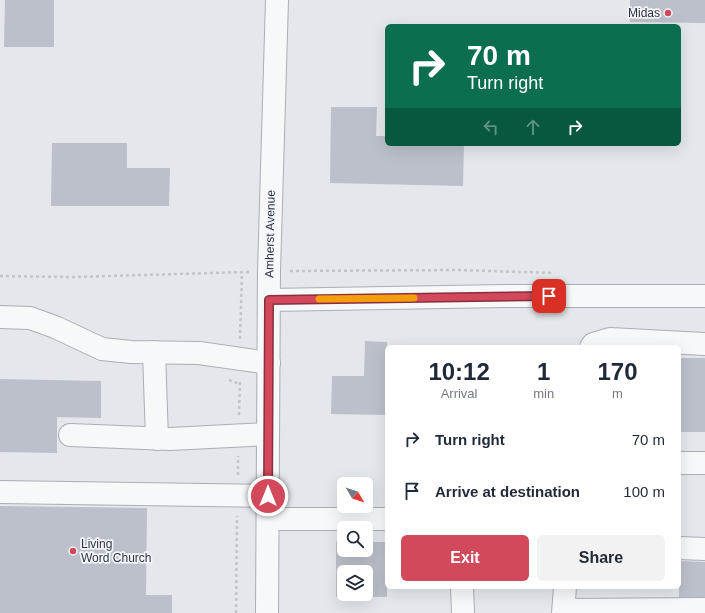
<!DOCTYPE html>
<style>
body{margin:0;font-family:Helvetica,sans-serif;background:#f2f2f3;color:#1f2937;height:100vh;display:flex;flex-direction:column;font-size:15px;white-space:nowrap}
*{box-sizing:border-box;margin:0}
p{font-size:13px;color:#747a83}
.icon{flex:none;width:22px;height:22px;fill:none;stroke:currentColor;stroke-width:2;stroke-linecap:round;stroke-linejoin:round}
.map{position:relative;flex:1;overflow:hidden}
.details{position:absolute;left:385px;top:345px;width:296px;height:244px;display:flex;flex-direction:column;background:#fff;border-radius:6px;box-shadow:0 4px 16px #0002}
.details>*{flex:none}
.guide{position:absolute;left:385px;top:24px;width:296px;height:122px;border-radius:6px;box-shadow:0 4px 16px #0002;background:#0b6e4f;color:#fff;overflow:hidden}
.needle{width:26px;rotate:129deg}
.controls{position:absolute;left:337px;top:477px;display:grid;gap:8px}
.controls a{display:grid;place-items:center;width:36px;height:36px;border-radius:6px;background:#fff;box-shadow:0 4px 16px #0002;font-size:20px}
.pin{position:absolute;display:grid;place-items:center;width:34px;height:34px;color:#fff;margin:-17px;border-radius:8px;box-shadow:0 2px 6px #0006}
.me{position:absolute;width:44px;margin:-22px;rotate:0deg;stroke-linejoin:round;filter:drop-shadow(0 0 3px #0008)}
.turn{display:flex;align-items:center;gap:14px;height:84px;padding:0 16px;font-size:18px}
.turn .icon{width:52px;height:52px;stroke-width:2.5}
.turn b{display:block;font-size:28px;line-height:34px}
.lanes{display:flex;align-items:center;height:38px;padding:0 16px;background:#0003;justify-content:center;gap:20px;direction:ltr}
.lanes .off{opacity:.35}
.eta{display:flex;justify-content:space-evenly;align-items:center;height:68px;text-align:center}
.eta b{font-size:24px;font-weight:700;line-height:28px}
.button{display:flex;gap:8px;margin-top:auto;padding:8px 16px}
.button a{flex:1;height:46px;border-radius:6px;background:#d1495b;color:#fff;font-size:16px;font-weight:700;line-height:46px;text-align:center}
.button a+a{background:#f2f2f3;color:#1f2937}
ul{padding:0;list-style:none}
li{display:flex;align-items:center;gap:12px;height:52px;padding:0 16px}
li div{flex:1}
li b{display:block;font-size:15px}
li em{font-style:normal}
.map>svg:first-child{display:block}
</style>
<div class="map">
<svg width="705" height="613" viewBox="0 0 705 613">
<rect width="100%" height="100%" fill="#e4e7ec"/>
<g fill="#bbc0ca" fill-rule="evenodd">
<polygon points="5,0 54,0 54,47 4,47"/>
<polygon points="630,0 705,0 705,23 630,22"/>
<polygon points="331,107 377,107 376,136 387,136 387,144 464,144 463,186 330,183"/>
<polygon points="52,143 127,143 127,168 170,168 169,206 51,206"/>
<polygon points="365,341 387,342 387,415 331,414 332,376 364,376"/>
<rect x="679" y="358" width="26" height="74"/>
<polygon points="0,379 101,381 101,418 57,417 57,453 0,452"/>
<polygon points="0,506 147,508 146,595 172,595 172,613 0,613"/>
<path d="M336,541L344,542V550H366V542H387V597H336ZM344,572H366V594H344Z"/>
<polygon points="679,561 705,562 705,597 679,597"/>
</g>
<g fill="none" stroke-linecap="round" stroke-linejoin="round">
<defs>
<g id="minor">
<polyline points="269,300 504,296 705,296"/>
<polyline points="0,317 30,318 55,327 102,349 131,352 199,353 269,363"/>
<polyline points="591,347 593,344 610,339 705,344"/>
<polyline points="154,352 157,439"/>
<polyline points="70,435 170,439 268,434"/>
<polyline points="679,463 705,463"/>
<polyline points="0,492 268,496"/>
<polyline points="268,519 387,519"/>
<polyline points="679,548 705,549"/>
<polyline points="462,587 463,613"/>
<polyline points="564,610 705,609"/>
<polyline points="267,613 269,271 277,0"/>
<polyline points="563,613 565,587"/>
</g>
</defs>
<use href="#minor" stroke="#a9aeb7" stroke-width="24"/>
<g stroke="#c2c5cb" stroke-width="2.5" stroke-dasharray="3 3" stroke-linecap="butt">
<polyline points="290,271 459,270 553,273"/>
<polyline points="0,276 72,277 249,272"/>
<polyline points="240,339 242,272"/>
<polyline points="229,380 240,384"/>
<polyline points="239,415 240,380"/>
<polyline points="238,475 238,456"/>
<polyline points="236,613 237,516"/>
</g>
<use href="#minor" stroke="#f7f8fa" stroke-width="22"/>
</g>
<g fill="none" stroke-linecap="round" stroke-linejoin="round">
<defs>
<polyline id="route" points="268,496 269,300 549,296"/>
</defs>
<use href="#route" stroke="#882f3b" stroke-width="10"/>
<use href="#route" stroke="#d1495b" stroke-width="7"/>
<polyline stroke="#f59e0b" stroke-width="7" points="319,299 414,298"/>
</g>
<g fill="#d1495b" stroke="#f4f6f9" stroke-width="1.5">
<circle cx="668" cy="13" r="4"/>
<circle cx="73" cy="551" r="4"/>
</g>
<g text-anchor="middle" stroke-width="3.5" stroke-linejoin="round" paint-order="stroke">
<g font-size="12" fill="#2b3445" stroke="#f4f6f9" text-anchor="end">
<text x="660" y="17">Midas</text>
<text x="81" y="548" text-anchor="start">Living<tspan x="81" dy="14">Word Church</tspan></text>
</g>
<g font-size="12" fill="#2b3445" stroke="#f4f6f9">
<text transform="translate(270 234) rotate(-89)" y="4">Amherst Avenue</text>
</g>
</g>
</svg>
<div class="controls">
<a><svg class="needle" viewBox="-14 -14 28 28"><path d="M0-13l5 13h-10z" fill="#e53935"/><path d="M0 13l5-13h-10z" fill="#747a83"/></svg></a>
<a><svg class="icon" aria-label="search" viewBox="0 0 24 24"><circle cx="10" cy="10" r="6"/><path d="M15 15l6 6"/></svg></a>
<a><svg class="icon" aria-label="layers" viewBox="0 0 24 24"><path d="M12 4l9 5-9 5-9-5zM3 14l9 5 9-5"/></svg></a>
</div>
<div class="pin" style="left:549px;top:296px;background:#d93025"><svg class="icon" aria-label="arrive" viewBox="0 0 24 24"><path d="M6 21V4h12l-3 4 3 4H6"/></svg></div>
<svg class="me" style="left:268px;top:496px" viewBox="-20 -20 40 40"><circle r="17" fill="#d1495b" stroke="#fff" stroke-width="3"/><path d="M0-11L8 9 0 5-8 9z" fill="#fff"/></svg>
<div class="guide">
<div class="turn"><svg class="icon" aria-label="right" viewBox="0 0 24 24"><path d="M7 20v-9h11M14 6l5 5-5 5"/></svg><div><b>70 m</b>Turn right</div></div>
<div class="lanes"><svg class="icon off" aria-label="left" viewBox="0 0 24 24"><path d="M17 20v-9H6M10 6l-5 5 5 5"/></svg><svg class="icon off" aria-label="ahead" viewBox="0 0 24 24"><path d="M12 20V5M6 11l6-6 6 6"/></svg><svg class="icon" aria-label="right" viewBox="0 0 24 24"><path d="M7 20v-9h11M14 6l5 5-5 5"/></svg></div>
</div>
<section class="details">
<div class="eta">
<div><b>10:12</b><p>Arrival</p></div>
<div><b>1</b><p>min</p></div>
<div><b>170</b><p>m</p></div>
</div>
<ul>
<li><svg class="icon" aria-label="right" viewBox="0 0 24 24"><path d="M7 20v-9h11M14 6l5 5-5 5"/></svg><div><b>Turn right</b></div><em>70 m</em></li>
<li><svg class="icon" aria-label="arrive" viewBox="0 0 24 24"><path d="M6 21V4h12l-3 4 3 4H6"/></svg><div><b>Arrive at destination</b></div><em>100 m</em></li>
</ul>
<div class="button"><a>Exit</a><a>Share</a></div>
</section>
</div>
